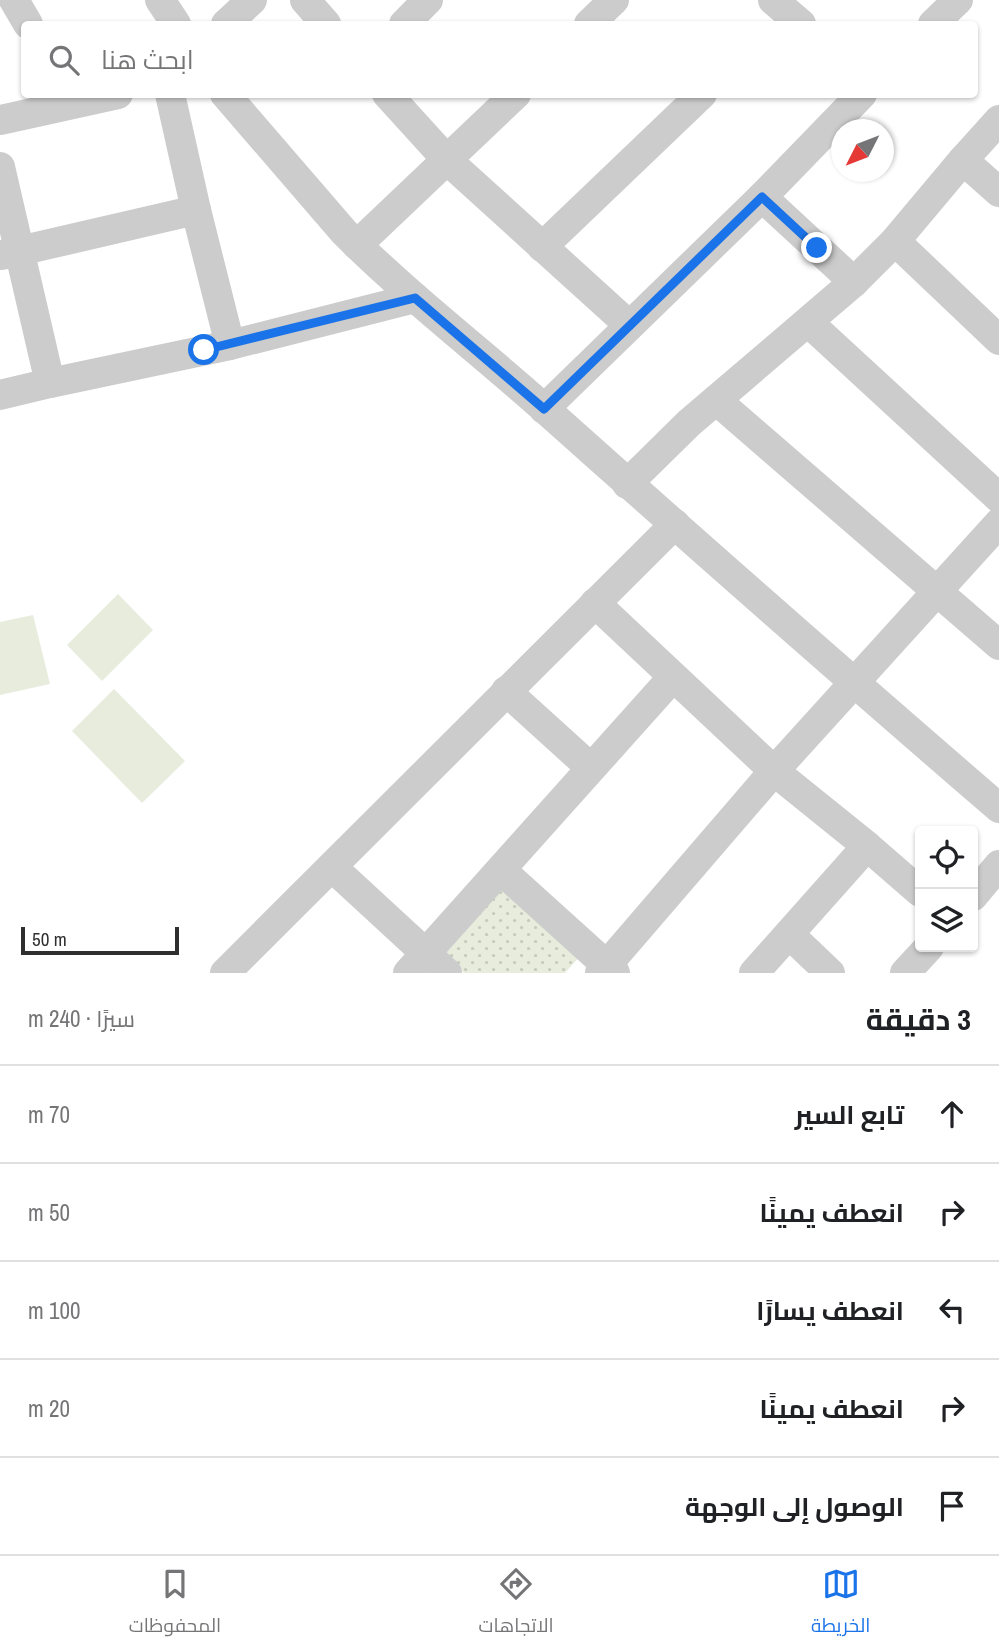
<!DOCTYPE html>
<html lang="ar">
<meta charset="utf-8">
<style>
:root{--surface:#fff;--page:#f6f6f6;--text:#202124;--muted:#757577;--line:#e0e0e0;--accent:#1a73e8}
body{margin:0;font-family:"Archivo Narrow",Cairo,sans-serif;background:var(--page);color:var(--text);direction:rtl}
.controls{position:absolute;right:21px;bottom:21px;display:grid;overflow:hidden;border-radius:7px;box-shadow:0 2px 5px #0004}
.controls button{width:63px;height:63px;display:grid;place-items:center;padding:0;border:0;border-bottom:2px solid var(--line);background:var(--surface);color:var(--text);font:35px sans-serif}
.compass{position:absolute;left:831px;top:119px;width:63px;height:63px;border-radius:50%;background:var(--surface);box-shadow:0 2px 5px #0004;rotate:228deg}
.scale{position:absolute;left:21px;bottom:18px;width:158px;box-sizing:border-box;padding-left:7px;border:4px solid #2f2f2f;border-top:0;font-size:19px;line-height:24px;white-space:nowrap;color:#2f2f2f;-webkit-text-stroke:5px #fff;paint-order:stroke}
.stop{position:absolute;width:21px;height:21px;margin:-16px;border:5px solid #1a73e8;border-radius:50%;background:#fff}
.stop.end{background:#1a73e8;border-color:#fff;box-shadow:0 2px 7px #0008}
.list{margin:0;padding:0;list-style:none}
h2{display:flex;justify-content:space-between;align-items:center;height:91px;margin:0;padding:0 28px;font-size:30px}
h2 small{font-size:23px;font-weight:400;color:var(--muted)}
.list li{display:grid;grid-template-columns:46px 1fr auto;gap:21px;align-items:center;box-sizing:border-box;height:98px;padding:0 28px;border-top:2px solid var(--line)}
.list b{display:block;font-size:26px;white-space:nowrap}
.list em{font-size:23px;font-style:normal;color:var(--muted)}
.icon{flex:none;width:38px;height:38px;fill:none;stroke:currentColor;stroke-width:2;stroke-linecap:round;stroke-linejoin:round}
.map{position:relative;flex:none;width:999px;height:973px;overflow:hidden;direction:ltr}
.search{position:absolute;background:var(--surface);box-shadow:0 2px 5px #0004;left:21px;right:21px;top:21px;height:77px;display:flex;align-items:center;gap:18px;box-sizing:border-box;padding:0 24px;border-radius:7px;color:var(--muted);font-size:26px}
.sheet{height:581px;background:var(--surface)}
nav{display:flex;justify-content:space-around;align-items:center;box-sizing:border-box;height:98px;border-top:2px solid var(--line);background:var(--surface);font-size:19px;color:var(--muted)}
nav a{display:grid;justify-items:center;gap:4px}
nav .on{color:var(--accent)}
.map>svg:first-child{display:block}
</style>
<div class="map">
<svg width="999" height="973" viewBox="0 0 999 973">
<defs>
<pattern id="grass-dots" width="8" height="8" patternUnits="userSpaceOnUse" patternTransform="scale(1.75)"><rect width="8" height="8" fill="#e7ecdd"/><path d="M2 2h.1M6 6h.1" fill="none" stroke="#c6cbbe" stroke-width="1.8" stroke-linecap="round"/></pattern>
</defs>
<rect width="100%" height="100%" fill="#fff"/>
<polygon fill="url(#grass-dots)" points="503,885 581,955 565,973 464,973 442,953"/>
<g fill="#e7ecdd">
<polygon points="118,594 153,630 102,681 67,645"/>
<polygon points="33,615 50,684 0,695 0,622"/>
<polygon points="114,689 185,761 142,803 72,731"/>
</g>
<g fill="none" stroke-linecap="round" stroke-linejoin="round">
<g stroke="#ccc" stroke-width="30">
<polyline points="14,0 28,24"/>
<polyline points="160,0 176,24"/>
<polyline points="305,0 326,24"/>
<polyline points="773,0 801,24"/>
<polyline points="226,24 252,0"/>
<polyline points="404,24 428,0"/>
<polyline points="589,24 614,0"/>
<polyline points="933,24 958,0"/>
<polyline points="170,94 196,210 230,345"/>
<path d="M225,94L344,232C408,296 479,350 546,410C696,544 847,677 999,808"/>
<polyline points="387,94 447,160 629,325"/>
<polyline points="0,120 118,94"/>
<polyline points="963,160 999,192"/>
<polyline points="0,167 50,383"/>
<polyline points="762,197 854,282"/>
<polyline points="895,241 999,340"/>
<polyline points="357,245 516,94"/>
<polyline points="542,247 702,94"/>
<polyline points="2,255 196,210"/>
<polyline points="808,322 999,498"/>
<polyline points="0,395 50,383 230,345 415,298"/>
<polyline points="716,400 999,645"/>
<polyline points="544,409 762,197 862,94"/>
<polyline points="627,484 689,423 854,282 895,241 963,160 999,120"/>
<polyline points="595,603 774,771 867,846 920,892"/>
<polyline points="506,691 591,768"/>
<polyline points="332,867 447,973"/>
<polyline points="501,870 615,973"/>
<polyline points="973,896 999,865"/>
<polyline points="789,934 830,973"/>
<polyline points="225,973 675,524"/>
<polyline points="408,973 673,677"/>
<polyline points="600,973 774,771 999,523"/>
<polyline points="754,973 867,846"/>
<polyline points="905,973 929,947"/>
</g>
</g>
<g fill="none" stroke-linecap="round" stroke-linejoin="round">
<polyline stroke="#1a73e8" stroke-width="9" points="204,350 415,298 544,409 762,197 817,248"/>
</g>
</svg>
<div class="controls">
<button><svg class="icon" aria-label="locate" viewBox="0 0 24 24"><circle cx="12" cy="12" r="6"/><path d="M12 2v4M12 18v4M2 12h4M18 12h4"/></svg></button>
<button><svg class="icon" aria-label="layers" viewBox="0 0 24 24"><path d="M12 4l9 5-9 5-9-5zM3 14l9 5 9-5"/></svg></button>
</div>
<svg class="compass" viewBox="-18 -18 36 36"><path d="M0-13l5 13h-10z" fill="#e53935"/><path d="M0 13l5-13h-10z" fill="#757577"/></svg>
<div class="scale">50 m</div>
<div class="stop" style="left:204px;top:350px"></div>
<div class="stop end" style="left:817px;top:248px"></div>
<div class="search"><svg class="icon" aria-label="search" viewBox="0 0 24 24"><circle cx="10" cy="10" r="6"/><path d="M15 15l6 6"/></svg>ابحث هنا</div>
</div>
<section class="sheet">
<h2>3 دقيقة<small>سيرًا · 240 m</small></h2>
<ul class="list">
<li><svg class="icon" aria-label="ahead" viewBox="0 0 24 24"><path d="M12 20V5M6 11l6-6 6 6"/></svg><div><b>تابع السير</b></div><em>70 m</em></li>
<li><svg class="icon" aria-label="right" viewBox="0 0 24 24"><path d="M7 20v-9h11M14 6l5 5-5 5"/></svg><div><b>انعطف يمينًا</b></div><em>50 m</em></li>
<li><svg class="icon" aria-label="left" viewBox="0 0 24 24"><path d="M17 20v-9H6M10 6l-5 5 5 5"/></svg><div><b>انعطف يسارًا</b></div><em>100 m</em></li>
<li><svg class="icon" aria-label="right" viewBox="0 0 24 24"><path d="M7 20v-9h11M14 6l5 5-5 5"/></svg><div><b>انعطف يمينًا</b></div><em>20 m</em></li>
<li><svg class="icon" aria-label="arrive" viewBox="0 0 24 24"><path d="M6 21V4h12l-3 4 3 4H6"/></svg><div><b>الوصول إلى الوجهة</b></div></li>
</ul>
</section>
<nav>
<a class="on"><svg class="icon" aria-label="map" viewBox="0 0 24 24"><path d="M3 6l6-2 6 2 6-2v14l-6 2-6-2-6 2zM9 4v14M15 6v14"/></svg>الخريطة</a>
<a><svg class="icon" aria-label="directions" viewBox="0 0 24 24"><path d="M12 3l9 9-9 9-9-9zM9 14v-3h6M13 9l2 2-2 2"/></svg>الاتجاهات</a>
<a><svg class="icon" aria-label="saved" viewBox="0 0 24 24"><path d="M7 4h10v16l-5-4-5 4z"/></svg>المحفوظات</a>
</nav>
